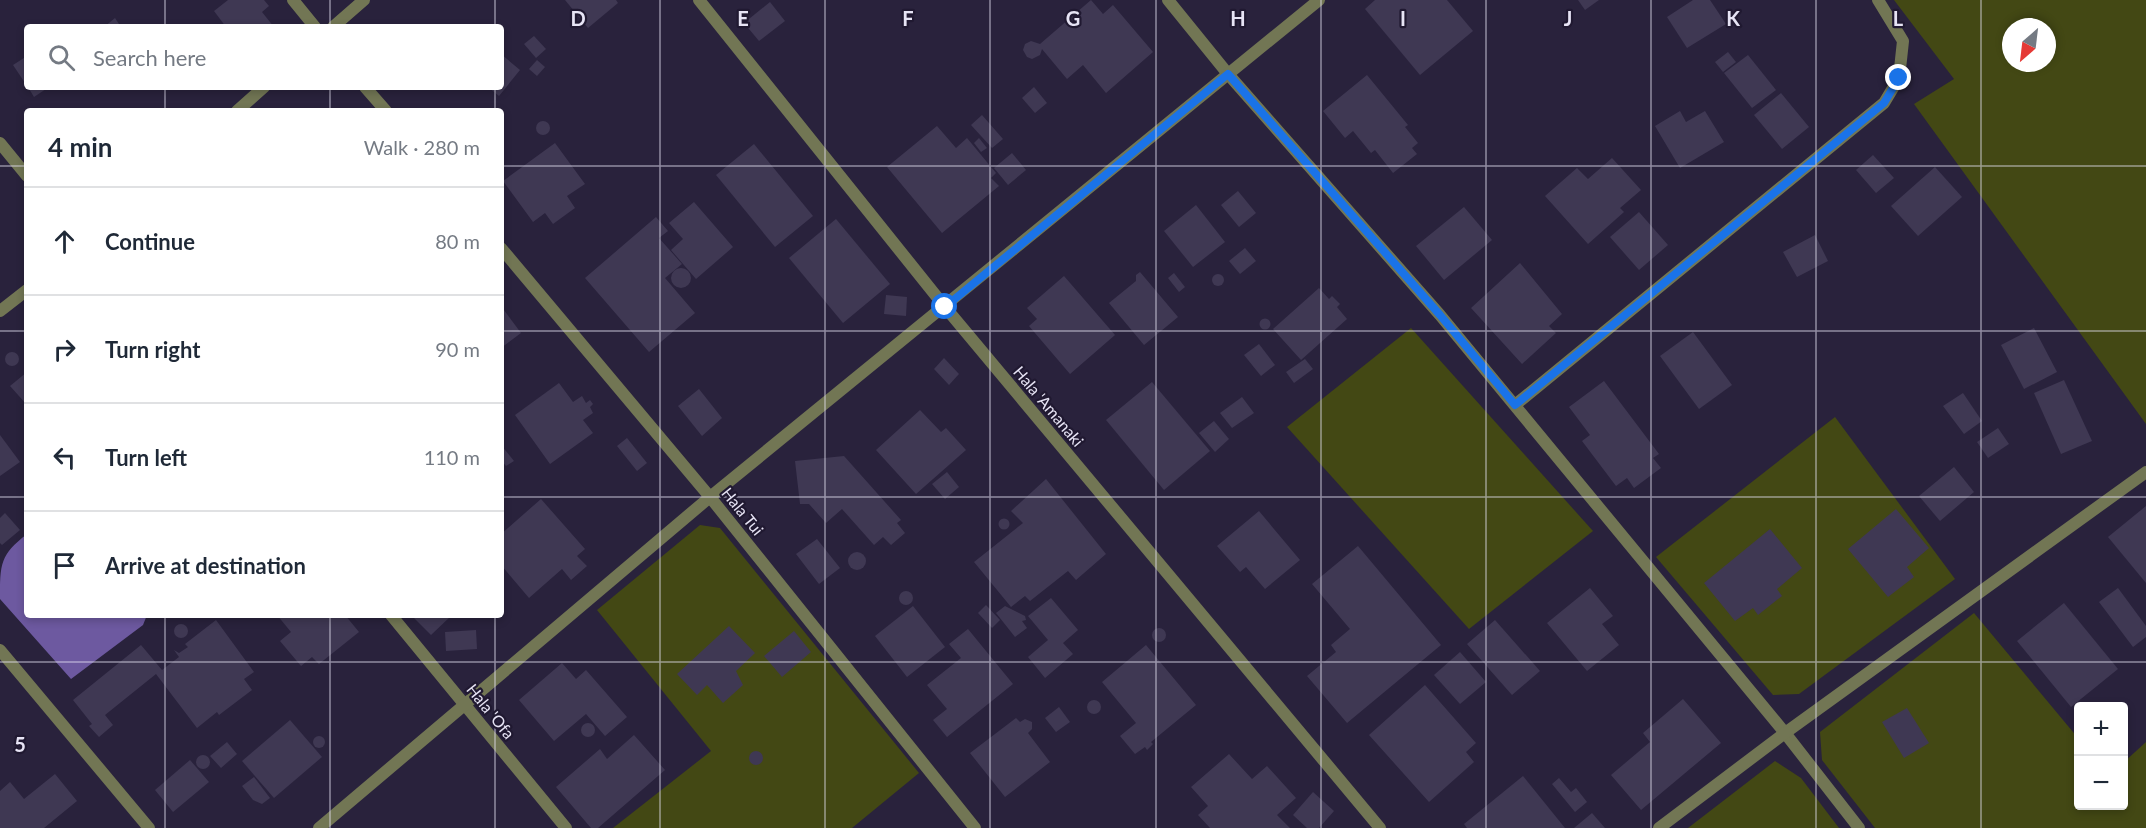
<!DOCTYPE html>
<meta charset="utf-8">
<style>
:root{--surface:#fff;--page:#f6f6f7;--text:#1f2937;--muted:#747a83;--line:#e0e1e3}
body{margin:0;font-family:Lato,sans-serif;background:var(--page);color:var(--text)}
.controls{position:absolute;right:18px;bottom:18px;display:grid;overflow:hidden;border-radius:6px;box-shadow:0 3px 9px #0003}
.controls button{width:54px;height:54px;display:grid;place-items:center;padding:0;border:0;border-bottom:2px solid var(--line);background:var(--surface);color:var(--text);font:30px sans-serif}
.compass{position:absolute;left:2002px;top:18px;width:54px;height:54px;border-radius:50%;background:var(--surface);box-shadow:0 3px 9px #0003;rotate:208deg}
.stop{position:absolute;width:18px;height:18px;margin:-14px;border:4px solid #1a73e8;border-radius:50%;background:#fff}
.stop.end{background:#1a73e8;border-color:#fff;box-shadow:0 2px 6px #0008}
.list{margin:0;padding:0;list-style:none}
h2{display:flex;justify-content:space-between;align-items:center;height:78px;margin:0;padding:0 24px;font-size:26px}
h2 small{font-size:20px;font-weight:400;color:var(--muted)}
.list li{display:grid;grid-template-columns:39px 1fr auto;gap:18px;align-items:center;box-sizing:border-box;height:108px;padding:0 24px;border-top:2px solid var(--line)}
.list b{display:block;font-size:22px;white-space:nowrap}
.list em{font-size:20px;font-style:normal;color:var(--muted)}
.icon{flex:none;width:33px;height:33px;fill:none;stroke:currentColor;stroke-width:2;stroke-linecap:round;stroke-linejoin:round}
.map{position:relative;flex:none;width:2146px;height:828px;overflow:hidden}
.search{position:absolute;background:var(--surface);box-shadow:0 3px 9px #0003;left:24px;top:24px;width:480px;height:66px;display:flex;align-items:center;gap:15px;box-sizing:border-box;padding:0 21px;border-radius:6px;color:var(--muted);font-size:22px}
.panel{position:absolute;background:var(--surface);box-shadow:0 3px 9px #0003;left:24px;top:108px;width:480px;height:510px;border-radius:6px}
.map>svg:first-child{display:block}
</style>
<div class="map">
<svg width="2146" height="828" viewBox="0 0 2146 828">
<rect width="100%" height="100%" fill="#29223c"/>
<g fill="#434814" fill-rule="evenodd">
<path d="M1894,0H2146V424L1914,104L1954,79ZM2011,27H2047V63H2011Z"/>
<polygon points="1411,328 1593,531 1469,629 1287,427"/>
<polygon points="1835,417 1955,579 1799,694 1773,695 1656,557"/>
<polygon points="700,525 720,528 919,773 852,828 613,828 711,751 597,610"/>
<polygon points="1974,613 2078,738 2078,806 2124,806 2124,762 2146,742 2146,828 1875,828 1822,760 1820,732"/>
<polygon points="1775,761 1801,778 1839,828 1688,828"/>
</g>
<path fill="#6d59a0" d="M27,534V615H147L143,625L71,679L0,599C0,564 0,555 27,534Z"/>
<g fill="#3f3853">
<polygon points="228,0 264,0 269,6 262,12 274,27 226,27 214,11"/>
<polygon points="565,0 616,0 618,3 588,28"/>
<polygon points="1091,0 1103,14 1113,5 1153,52 1106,93 1083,65 1067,79 1042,49 1040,55 1032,59 1027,57 1023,50 1025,44 1031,41 1040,44"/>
<polygon points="1375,0 1447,0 1473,31 1420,75 1365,9"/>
<polygon points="1578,0 1599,0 1585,10"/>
<polygon points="1693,0 1710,0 1726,24 1687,48 1667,17"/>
<polygon points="770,2 785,21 759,41 744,23"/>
<polygon points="115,18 121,27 104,27"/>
<polygon points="534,36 546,49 536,58 524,44"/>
<polygon points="1728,52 1736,62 1723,72 1715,62"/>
<polygon points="501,54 520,70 499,96 488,87 501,87"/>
<polygon points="1748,55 1776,90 1752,108 1724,73"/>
<polygon points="27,56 27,86 13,65"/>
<polygon points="537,60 545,67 537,76 529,69"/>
<polygon points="1367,75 1408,125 1405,127 1418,143 1412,148 1417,154 1393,173 1375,150 1371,153 1353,131 1345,138 1323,111"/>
<polygon points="28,87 49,87 34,97"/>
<polygon points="1034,87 1047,103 1035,113 1022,98"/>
<polygon points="1781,93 1809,127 1782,149 1754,115"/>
<polygon points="1680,111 1686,122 1705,111 1724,142 1680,168 1655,126"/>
<polygon points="982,115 1003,139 992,148 971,125"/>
<circle cx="543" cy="128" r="7"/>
<polygon points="937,126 956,148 967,138 996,173 991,178 999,186 942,233 887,167"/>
<polygon points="979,138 987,148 981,152 974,143"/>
<polygon points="555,143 585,184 567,196 575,208 553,224 545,213 533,222 503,181"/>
<polygon points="754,144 813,216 775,247 716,175"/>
<polygon points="1012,153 1026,170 1008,185 994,168"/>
<polygon points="1873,155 1894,178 1876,193 1856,170"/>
<polygon points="1612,158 1641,190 1620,208 1624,212 1588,244 1545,196 1577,168 1588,179"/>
<polygon points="1935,167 1962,197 1918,236 1891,206"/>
<polygon points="1238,191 1256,213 1239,227 1221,205"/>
<polygon points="694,202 733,247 696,279 671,250 683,239 669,223"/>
<polygon points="1196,205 1225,242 1193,267 1164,231"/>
<polygon points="1464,207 1492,240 1444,280 1416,246"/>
<polygon points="1639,212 1668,245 1639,270 1610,237"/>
<polygon points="656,217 668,231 659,238 682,264 665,278 695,313 649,352 585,278"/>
<polygon points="836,219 890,284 843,323 789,258"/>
<polygon points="1815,235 1828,261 1797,277 1783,252"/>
<polygon points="1245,248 1256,261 1240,274 1229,261"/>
<polygon points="1520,263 1562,314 1549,326 1556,333 1522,364 1471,308"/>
<circle cx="681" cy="278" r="10"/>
<polygon points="1140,272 1178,317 1144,345 1109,303 1136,281 1136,275"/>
<polygon points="1174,273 1185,287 1179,292 1168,278"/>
<circle cx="1218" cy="280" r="6"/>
<polygon points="1064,276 1115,335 1070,374 1029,326 1037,319 1027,308"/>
<polygon points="1319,288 1329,299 1332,296 1340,304 1337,307 1347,319 1301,360 1273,329"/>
<polygon points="886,295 907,297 906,316 884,314"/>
<polygon points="501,306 521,333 501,348"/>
<circle cx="1265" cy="324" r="5.5"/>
<polygon points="2034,328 2057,372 2024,389 2001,345"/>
<polygon points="1693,332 1732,385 1699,409 1660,356"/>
<polygon points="1259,344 1275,365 1261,376 1244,355"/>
<circle cx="12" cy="359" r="7"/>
<polygon points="944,358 959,374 949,385 934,369"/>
<polygon points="1305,359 1313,369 1294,383 1286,372"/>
<polygon points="27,372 27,405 10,386"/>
<polygon points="2064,380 2092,441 2061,454 2034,393"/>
<polygon points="1604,381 1659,454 1653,458 1661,468 1634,488 1627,478 1616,486 1582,441 1590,435 1569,407"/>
<polygon points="1152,382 1210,451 1164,490 1106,420"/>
<polygon points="559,383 573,402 582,396 586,403 590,400 593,404 590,407 593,413 583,420 593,433 550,464 515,415"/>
<polygon points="699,389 722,418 702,436 678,406"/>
<polygon points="1963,393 1982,421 1964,434 1943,406"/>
<polygon points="1242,397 1254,413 1232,428 1220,413"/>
<polygon points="920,410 941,432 946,428 966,450 916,494 876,450"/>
<polygon points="1214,421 1229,439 1215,452 1199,433"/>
<polygon points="1998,428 2009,444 1988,458 1977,442"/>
<polygon points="0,435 20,462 0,476"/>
<polygon points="627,438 647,463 637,471 617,446"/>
<polygon points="501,445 514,461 506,466 501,460"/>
<polygon points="844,456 901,520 897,523 905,533 891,545 883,537 874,545 842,509 826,523 809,504 800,504 795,461"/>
<polygon points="1954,467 1974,492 1940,521 1919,496"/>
<polygon points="947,472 959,487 945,499 932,484"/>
<polygon points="1046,479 1106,554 1076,580 1068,571 1030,601 1025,596 1011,607 974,562 1023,523 1011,511"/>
<polygon points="541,499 585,549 577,556 587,566 571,580 562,569 529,598 501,565 501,534"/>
<polygon points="2146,506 2146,583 2108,537"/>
<polygon points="1896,509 1929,548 1907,567 1914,577 1888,597 1848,549"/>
<polygon points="1259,511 1300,560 1265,589 1246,567 1240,572 1217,546"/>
<polygon points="5,513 20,530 2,545 0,543 0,518"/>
<circle cx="1004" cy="524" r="5.5"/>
<polygon points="1770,529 1802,568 1777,589 1782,596 1758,615 1753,608 1735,621 1704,583"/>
<polygon points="817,539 840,568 819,584 796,554"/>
<polygon points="1358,546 1441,645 1347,723 1307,676 1336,652 1331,645 1350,629 1312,584"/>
<circle cx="857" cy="561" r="9"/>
<polygon points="1590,588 1613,616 1602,624 1619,645 1587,671 1547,623"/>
<polygon points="2118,588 2146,626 2146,637 2133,647 2099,602"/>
<circle cx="906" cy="598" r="7"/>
<polygon points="1051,598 1078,630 1063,643 1073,654 1045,678 1028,657 1048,640 1028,616"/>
<polygon points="2064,603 2118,669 2071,707 2017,641"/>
<polygon points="986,605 1000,620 992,628 978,613"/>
<polygon points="913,606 945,647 907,677 875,636"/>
<polygon points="1005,606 1025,616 1026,620 1022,621 1027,628 1015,637 996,613"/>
<polygon points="277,615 345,615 359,632 319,664 312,657 301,666 280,641 291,632"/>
<polygon points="411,615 452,615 431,635"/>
<polygon points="216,620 254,672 244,679 252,690 219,715 217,712 197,728 156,674 105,715 113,725 99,737 89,726 92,724 73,700 141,645 162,670 179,657 174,650 179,653 188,647 185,644"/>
<polygon points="1495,620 1540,671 1512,695 1467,644"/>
<circle cx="181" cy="631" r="7"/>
<polygon points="729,626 755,653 736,671 743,685 723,703 707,685 697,695 677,674"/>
<circle cx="1159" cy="635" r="7"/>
<polygon points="968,629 1013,684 947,737 933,720 947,709 927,685 961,658 949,644"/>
<polygon points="476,630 477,649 446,651 445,632"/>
<polygon points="794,631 811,652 782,677 764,656"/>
<polygon points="1146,645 1196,705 1151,742 1153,744 1147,750 1145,747 1135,754 1120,736 1136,723 1102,682"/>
<polygon points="1460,652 1486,682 1460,704 1434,675"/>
<polygon points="562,663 576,679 586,670 627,717 605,736 586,714 554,741 519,700"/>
<polygon points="1425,685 1476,743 1466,752 1474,762 1429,802 1369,735"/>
<polygon points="1683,699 1721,743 1641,810 1611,775 1650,742 1643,733"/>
<circle cx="1094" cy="707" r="7"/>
<polygon points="1059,707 1070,722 1056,732 1045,718"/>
<polygon points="1907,708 1929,743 1904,758 1882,722"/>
<polygon points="1016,718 1020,722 1025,719 1032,722 1032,729 1028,733 1050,762 1005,797 970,753"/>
<polygon points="290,720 322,757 274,798 242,761"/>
<circle cx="588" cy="730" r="7"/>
<polygon points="634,735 665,770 598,828 591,828 556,787 600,749 607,759"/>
<circle cx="319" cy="742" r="6"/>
<polygon points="227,742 237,754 221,768 210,756"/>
<circle cx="756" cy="758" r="7"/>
<polygon points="1229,754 1252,779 1267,766 1296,798 1277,815 1290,828 1210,828 1198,815 1208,806 1191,787"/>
<circle cx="203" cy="762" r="7"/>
<polygon points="190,760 209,782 173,812 155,790"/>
<polygon points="55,774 77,801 44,828 0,828 0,791 10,782 24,799"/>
<polygon points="1523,776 1565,828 1467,828 1464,824"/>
<polygon points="254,777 270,798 262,804 253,800 242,786"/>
<polygon points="1559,778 1571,792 1576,788 1587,802 1575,812 1552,784"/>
<polygon points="1313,792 1334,811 1319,828 1307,828 1293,815"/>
<polygon points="1592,813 1605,828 1574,828"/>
</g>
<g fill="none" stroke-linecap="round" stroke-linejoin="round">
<g stroke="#727654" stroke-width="12">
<polyline points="293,0 315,27"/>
<polyline points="699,0 945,307 1380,828"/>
<polyline points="1168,0 1228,74 1440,315 1785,733 1859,828"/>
<polyline points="333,27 364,0"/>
<polyline points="365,87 386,111"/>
<polyline points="237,111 264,87"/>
<polyline points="0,143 27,176"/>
<polyline points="501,248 710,497 975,828"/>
<polyline points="0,311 27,290"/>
<polyline points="1515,405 1884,103 1899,78 1903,41 1878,0"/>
<polyline points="391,615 566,828"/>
<polyline points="0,650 149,828"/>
<polyline points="319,828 710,497 1319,0"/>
<polyline points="1659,828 1785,733 2146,472"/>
</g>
</g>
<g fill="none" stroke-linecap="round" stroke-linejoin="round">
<polyline stroke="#1a73e8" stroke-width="8" points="945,307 1228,74 1440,315 1515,405 1884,103 1899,78"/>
</g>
<path fill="none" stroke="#e7e4f5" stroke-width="1.5" stroke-opacity="0.55" d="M165,0V27M330,0V27M495,0V27M660,0V828M825,0V828M990,0V828M1156,0V828M1321,0V828M1486,0V828M1651,0V828M1816,0V828M1981,0V828M165,87V111M330,87V111M495,87V111M0,166H27M501,166H2146M0,331H27M501,331H2146M0,497H27M501,497H2146M165,615V828M330,615V828M495,615V828M0,662H2146"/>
<g text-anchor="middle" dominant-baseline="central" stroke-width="4.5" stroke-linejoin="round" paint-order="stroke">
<g font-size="16" fill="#e7e4f5" stroke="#201931">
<text transform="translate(1049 406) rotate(50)">Hala 'Amanaki</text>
<text transform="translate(743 511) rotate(51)">Hala Tui</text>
<text transform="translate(491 711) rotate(51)">Hala 'Ofa</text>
</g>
</g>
<g font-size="20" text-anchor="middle" font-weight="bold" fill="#e7e4f5" stroke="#201931" stroke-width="4.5" stroke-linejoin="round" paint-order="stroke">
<text x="578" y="26">D</text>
<text x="743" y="26">E</text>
<text x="908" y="26">F</text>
<text x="1073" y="26">G</text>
<text x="1238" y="26">H</text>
<text x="1403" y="26">I</text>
<text x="1568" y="26">J</text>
<text x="1733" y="26">K</text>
<text x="1898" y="26">L</text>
<text x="20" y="752">5</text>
</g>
</svg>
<div class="controls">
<button>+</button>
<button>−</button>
</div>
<svg class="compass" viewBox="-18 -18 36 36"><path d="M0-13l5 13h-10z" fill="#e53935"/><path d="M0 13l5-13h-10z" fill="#747a83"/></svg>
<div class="stop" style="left:945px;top:307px"></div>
<div class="stop end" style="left:1899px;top:78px"></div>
<div class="search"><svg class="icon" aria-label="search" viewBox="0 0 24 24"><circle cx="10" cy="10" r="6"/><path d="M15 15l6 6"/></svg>Search here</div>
<section class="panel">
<h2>4 min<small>Walk · 280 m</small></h2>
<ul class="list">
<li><svg class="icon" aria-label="ahead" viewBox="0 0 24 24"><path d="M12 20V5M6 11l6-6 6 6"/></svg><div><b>Continue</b></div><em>80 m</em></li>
<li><svg class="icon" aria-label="right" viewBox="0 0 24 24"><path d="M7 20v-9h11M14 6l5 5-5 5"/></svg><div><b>Turn right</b></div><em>90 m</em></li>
<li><svg class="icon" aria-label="left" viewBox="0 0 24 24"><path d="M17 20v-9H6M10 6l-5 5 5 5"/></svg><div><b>Turn left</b></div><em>110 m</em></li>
<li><svg class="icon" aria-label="arrive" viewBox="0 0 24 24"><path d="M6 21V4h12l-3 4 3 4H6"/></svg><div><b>Arrive at destination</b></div></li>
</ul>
</section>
</div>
